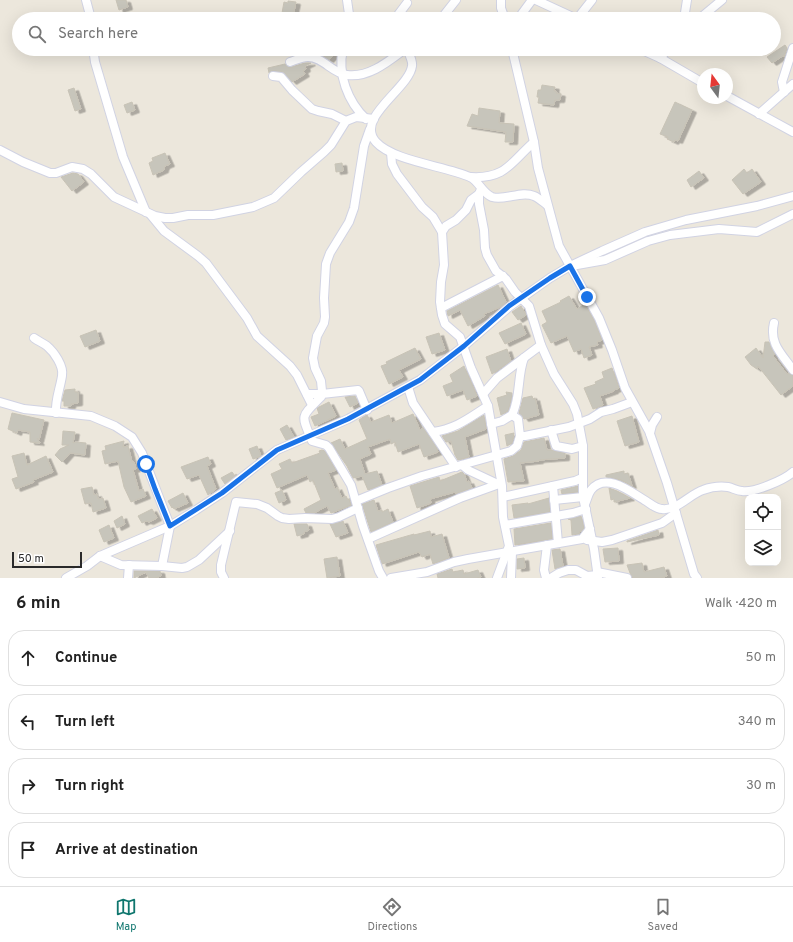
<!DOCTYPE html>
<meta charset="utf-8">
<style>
:root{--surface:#fff;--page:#f2f2f2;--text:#222;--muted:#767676;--line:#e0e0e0;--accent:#0f766e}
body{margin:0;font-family:Overpass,sans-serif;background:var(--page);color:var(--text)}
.controls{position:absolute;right:12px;bottom:12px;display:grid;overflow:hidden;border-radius:8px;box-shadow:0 4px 16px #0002}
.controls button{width:36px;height:36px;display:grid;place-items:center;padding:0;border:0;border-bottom:1px solid var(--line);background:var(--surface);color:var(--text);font:20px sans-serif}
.compass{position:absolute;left:697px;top:68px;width:36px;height:36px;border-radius:50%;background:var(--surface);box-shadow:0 4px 16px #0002;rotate:345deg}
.scale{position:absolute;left:12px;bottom:10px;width:70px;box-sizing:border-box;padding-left:4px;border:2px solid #2a2a2a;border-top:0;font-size:11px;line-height:14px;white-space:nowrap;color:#2a2a2a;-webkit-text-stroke:3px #fff;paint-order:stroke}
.stop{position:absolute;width:12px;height:12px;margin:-9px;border:3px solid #1a73e8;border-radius:50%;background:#fff}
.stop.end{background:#1a73e8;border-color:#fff;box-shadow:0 1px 4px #0008}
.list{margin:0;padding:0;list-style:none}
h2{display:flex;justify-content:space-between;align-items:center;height:52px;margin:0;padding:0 16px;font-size:17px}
h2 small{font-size:13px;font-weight:400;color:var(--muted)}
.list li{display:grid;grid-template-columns:26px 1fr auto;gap:12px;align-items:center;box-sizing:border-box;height:56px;margin:0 8px 8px;padding:0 8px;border:1px solid var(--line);border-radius:16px}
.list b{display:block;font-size:15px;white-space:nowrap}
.list em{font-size:13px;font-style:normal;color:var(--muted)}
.icon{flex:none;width:22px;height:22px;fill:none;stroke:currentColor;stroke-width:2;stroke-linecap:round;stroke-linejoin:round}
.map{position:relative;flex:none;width:793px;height:578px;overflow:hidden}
.search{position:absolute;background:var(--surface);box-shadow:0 4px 16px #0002;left:12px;right:12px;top:12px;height:44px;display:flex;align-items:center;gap:10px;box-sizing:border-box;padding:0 14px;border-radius:22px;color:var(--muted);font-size:15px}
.sheet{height:308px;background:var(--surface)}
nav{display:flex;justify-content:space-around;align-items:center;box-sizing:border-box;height:56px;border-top:1px solid var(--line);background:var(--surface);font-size:11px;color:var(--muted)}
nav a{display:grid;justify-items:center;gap:2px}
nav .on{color:var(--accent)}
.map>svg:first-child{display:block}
</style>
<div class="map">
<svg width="793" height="578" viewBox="0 0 793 578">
<defs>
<filter id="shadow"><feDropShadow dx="4.5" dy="2.5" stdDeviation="0" flood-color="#0004"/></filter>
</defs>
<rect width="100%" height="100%" fill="#ece7dc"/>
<g fill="#c7c5bb" stroke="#c8c3b6" filter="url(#shadow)">
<polygon points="116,0 126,0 128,7 119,10"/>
<polygon points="288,1 296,2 293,16 285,15 282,13 284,2 288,3"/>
<polygon points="785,45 787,48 784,57 784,55 772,63 767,57"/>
<polygon points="315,49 337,49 337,52 329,60 319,54"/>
<polygon points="305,63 311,63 305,66 306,69 303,71 305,74 292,82 282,72 273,71 269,73 268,68 285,64 289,67 291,67"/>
<polygon points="542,85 555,87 554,91 556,91 556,93 561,94 560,100 555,100 554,105 538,103 539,97 537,97 538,90 541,90"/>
<polygon points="74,88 81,109 75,111 68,90"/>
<polygon points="132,102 135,110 127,113 124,105"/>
<polygon points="675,102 692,110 678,141 675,140 674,142 667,139 668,137 660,134"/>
<polygon points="479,108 500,111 499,123 514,124 513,142 505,142 506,132 467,126 472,114 478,116"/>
<polygon points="165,153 170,164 165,166 165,167 164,168 164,170 153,175 149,163 153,161 152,158"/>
<polygon points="342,163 343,171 336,172 335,164"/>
<polygon points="744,169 747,173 752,169 761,182 743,194 732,180"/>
<polygon points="699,171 704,178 691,187 687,180"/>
<polygon points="73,173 78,174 84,182 72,191 61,177"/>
<polygon points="498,285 506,302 500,307 484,314 485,316 468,326 460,310 448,316 447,311"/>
<polygon points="569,296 577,309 585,304 594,320 602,340 597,342 598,345 589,347 592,355 584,358 581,349 574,352 567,336 551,343 542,325 547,322 542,311 561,302 560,301"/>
<polygon points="521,306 526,315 518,320 512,312"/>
<polygon points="521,323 526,334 505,344 499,333"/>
<polygon points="96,330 100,341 85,347 80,336"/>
<polygon points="439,333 445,350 432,354 426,337"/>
<polygon points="765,342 769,342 775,354 773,356 787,374 789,373 793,375 793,386 781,395 758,366 757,369 751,365 745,357 756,348 763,358"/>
<polygon points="415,348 421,359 399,370 403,377 389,384 381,366 387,364 386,362"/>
<polygon points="507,349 511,361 492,374 486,357"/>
<polygon points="464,366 477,396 467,400 463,390 447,396 443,386 453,382 450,375"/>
<polygon points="612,368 619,388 614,390 614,391 600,396 603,405 593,409 584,388 596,384 595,382 604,378 602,372"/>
<polygon points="75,389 75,392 78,392 78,403 71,404 71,406 64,406 64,401 62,401 65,390"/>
<polygon points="506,392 512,393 511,400 508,411 501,415 497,398 507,395"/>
<polygon points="355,396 358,403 350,407 345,397"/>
<polygon points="532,396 533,399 535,398 539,415 524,419 522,416 519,413 523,398"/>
<polygon points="329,402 336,416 315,426 311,417 319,414 317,408"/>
<polygon points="12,413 44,420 39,440 37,438 40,443 30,442 30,432 18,430 17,433 8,429"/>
<polygon points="413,414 420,430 423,427 436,446 438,452 424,457 419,444 398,452 395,442 391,444 390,439 368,447 371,454 360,459 365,474 377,471 382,485 368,490 362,476 353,478 347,466 331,443 340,439 345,449 367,439 359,420 366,415 367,415 371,422 389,415 392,423"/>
<polygon points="484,415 486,429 465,437 469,457 458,460 455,455 451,441 446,442 442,436 458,431"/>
<polygon points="632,416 639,442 625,446 617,421"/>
<polygon points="287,425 294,437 286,440 280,429"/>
<polygon points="63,431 75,432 73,443 76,442 86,443 85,455 70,453 62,462 55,455 60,449 69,445 62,445"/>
<polygon points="514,433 512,443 507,446 505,435"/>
<polygon points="544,438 547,450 552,450 565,453 565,458 539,460 539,461 520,463 524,481 508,482 504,459 513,456 521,450 524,442"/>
<polygon points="124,441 123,447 128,446 132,462 134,462 136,469 133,470 139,491 143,489 146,496 131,502 124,487 118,461 105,464 102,451 106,450 105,446"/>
<polygon points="257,446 261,456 253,459 249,449"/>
<polygon points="322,450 325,451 336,470 328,473 335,489 337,487 342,498 346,496 348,500 349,499 351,505 331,513 327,506 314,513 306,513 304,509 321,500 313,480 310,482 307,475 277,488 271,474 282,469 279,464 290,459 292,463 320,453 319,451"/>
<polygon points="24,453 27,465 46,456 53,472 33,480 34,482 16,489 12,479 18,477 12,456"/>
<polygon points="208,457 211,464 207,466 216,489 208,495 199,475 187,479 181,467"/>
<polygon points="624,471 624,474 628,473 632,486 621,480 606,477 606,475"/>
<polygon points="232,472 235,476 225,484 221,478"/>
<polygon points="462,472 464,474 467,482 469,481 472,488 456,494 455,492 430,499 431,503 417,508 410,486 439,477 440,481"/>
<polygon points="578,486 578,492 562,494 561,490"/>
<polygon points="92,487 94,495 97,494 98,499 103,498 106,508 93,512 91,503 85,504 81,489"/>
<polygon points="609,488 617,491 630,498 614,502 614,499 611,500"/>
<polygon points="282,490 286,500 279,503 275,493"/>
<polygon points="183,493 188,503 174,509 173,507 172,508 168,501"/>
<polygon points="549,498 550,512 514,518 512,505 528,503 528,504"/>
<polygon points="374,500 378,511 382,510 382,512 388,509 393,522 371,532 362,504"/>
<polygon points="152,509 157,518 149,522 146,521 142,523 138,516"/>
<polygon points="122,516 125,524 117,528 114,521"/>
<polygon points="581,516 584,528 582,531 580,531 579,534 572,535 571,520 568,519"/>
<polygon points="343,521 348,533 336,537 330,524"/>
<polygon points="551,523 552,539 515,545 514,529"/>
<polygon points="294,524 307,524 309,530 304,532 304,534 297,536"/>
<polygon points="109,525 114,538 104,542 99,530"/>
<polygon points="658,530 659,535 627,542 627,541"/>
<polygon points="430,531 431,537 442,534 449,558 433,564 430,554 422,557 419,552 382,564 376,545 414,534 414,535"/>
<polygon points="618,548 619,561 605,562 603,549"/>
<polygon points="560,549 563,566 555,569 552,550"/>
<polygon points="337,557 340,576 327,578 324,559"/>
<polygon points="524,558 525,568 517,569 517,559"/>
<polygon points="642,563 644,572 664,567 667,576 661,578 632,578 630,573 627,565"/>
<polygon points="452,569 453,572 463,570 464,574 478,570 481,577 477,578 438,578 437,574"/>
<polygon points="134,571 160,571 161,576 155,578 149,578 146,572 134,578"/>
</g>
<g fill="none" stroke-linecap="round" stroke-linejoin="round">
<g stroke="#d1d3e3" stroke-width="10">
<g id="minor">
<polyline points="86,0 91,19"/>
<polyline points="347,0 349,14 348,19"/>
<polyline points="501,0 501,8 505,19"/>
<polyline points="536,0 577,19"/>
<polyline points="395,19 407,3"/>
<polyline points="441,19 456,0"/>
<polyline points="518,19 532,0"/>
<polyline points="577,19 592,0"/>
<polyline points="684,19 687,0"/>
<polyline points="699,19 722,0"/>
<polyline points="94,49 94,55 95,62 123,157 146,212"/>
<path d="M343,49C337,74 348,102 366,119"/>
<path d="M407,49C409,54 413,61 412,66C409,89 354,118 376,142C393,161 445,166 470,177C479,181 482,193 492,197C506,201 521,190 534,196C539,198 543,202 547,205"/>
<polyline points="512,49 534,142 538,168 559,246 599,318 612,350 625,388 649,431 667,483 694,574 697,578"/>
<polyline points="640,49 660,58 703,83"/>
<polyline points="660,58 668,49"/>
<path d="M290,62C296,60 302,57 308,57C323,57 332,73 347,75C369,78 389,61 405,49"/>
<polyline points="273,76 281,77 292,90 312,109 318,111 332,114 346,121"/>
<polyline points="784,92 782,82 793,48"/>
<polyline points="727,96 793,132"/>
<polyline points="759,114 793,84"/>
<path d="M370,129L364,146L354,208L349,222L330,253L326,264L324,298L325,317L324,323L317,336L313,358L315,368L321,381L322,391L321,397C300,418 301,414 312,441L326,445L329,448L351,485L363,526L379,571L383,578"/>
<polyline points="0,150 23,162 50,173 56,173 72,167 83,169 91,174 114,197 155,216 165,218 173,218 188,215 213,215 253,207 274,198 301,172 324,152 331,145 346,121 356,117 374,119"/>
<polyline points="391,153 392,164 397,174 422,207 433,217 442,232 444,265 441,282 440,302 442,315 445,324 460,337 471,368 488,406 502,486 503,517 509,546 497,578"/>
<path d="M471,177C506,179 511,162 534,142"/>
<polyline points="479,194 479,204 484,230 485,248 487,255 496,271 506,279 515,292 529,306 541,345 554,374 573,404 577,414 583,446 583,497 594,549 598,578"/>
<polyline points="150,214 164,231 198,256 206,263 247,318 257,336 290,366 297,375 312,405"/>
<polyline points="442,232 446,226 456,220 466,210 471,200 479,194 481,189"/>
<polyline points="577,265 605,260 648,241 670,235 719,229 757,232 793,214"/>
<polyline points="441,308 503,276"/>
<path d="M774,323C769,344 782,354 793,370"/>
<path d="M34,338C38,341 43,343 47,346C54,352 64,366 62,376C60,389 55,400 56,413"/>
<polyline points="408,387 413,403 456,467"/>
<polyline points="307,394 322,394 358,390 359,391 367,410"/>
<polyline points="483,394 497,378 541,345"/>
<polyline points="0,402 24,409 91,416 115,426 132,437 142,453 170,526 162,566"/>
<polyline points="512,415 518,419 520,436 525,436 569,427 590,419 601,412 613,409 632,402"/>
<path d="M491,424L502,421L512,415C521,397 517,376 524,358"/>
<polyline points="551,430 556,446 572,449 583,446"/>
<path d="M433,432C456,429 469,418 488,406"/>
<polyline points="650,433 652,425 657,417"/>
<polyline points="462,465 468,470 500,485"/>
<polyline points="553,486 558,543"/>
<polyline points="503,497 575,481 582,478"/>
<polyline points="554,500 583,497"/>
<polyline points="356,501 388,488 422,476 511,451 517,446 520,436"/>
<path d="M585,504C587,500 588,494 591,490C606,471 632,493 646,501C651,504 656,509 662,509C677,511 690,494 703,490C711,487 720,486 728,487C733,488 737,491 742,491C754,493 784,480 793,472"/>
<polyline points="505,525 573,513 586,509"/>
<polyline points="368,539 460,498 499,484"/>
<polyline points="587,540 602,542 612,540 662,523 676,513"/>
<polyline points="100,556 121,565 162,566 182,568 187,567 199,560 230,531"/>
<polyline points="597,572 627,578"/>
<polyline points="66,578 87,566 100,556 170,526 196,510 222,493 277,450 348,419 420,380 464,346 509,307 550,278 570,266 602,251 645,232 686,220 757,206 793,196"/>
<polyline points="128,578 129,565"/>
<polyline points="224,578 221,572 221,565 236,502 257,504 267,508 278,516 282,518 289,519 305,518 332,519 339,517 358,508"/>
<polyline points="391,578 427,572 454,562 468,559 582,539 590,529"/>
<polyline points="511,578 512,552"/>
<polyline points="546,578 544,570 547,545"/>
<polyline points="551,578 559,573 568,570 576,570 587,576 598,575"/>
</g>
</g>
<use href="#minor" stroke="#fff" stroke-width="8"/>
</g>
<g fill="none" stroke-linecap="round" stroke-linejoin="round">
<polyline stroke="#1a73e8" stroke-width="5" points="146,464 155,489 170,526 222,493 277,450 348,419 420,380 464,346 509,306 550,278 570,266 587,297"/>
</g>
</svg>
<div class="controls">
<button><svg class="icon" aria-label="locate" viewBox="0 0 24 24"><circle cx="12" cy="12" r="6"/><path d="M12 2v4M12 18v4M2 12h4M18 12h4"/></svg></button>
<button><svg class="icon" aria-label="layers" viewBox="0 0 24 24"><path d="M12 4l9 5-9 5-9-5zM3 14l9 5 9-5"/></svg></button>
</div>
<svg class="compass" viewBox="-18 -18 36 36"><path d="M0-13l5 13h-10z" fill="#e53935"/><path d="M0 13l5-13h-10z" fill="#767676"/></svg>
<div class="scale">50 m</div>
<div class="stop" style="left:146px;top:464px"></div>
<div class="stop end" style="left:587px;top:297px"></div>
<div class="search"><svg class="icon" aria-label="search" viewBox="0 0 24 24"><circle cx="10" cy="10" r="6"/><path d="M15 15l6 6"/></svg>Search here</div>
</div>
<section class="sheet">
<h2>6 min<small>Walk · 420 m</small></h2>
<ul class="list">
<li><svg class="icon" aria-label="ahead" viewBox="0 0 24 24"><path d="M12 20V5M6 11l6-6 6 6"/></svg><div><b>Continue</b></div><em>50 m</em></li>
<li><svg class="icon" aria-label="left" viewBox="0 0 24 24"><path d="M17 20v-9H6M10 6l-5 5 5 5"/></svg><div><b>Turn left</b></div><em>340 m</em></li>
<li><svg class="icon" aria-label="right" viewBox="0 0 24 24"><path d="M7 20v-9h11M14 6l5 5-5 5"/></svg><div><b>Turn right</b></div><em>30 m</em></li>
<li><svg class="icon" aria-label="arrive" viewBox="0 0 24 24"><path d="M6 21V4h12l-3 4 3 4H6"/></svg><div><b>Arrive at destination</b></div></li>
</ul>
</section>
<nav>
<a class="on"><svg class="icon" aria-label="map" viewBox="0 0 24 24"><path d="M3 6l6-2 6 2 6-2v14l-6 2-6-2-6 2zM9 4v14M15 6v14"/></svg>Map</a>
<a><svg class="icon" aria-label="directions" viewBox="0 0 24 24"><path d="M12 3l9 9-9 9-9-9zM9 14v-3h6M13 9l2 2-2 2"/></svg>Directions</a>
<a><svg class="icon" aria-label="saved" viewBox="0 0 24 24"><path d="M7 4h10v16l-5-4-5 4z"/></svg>Saved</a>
</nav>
